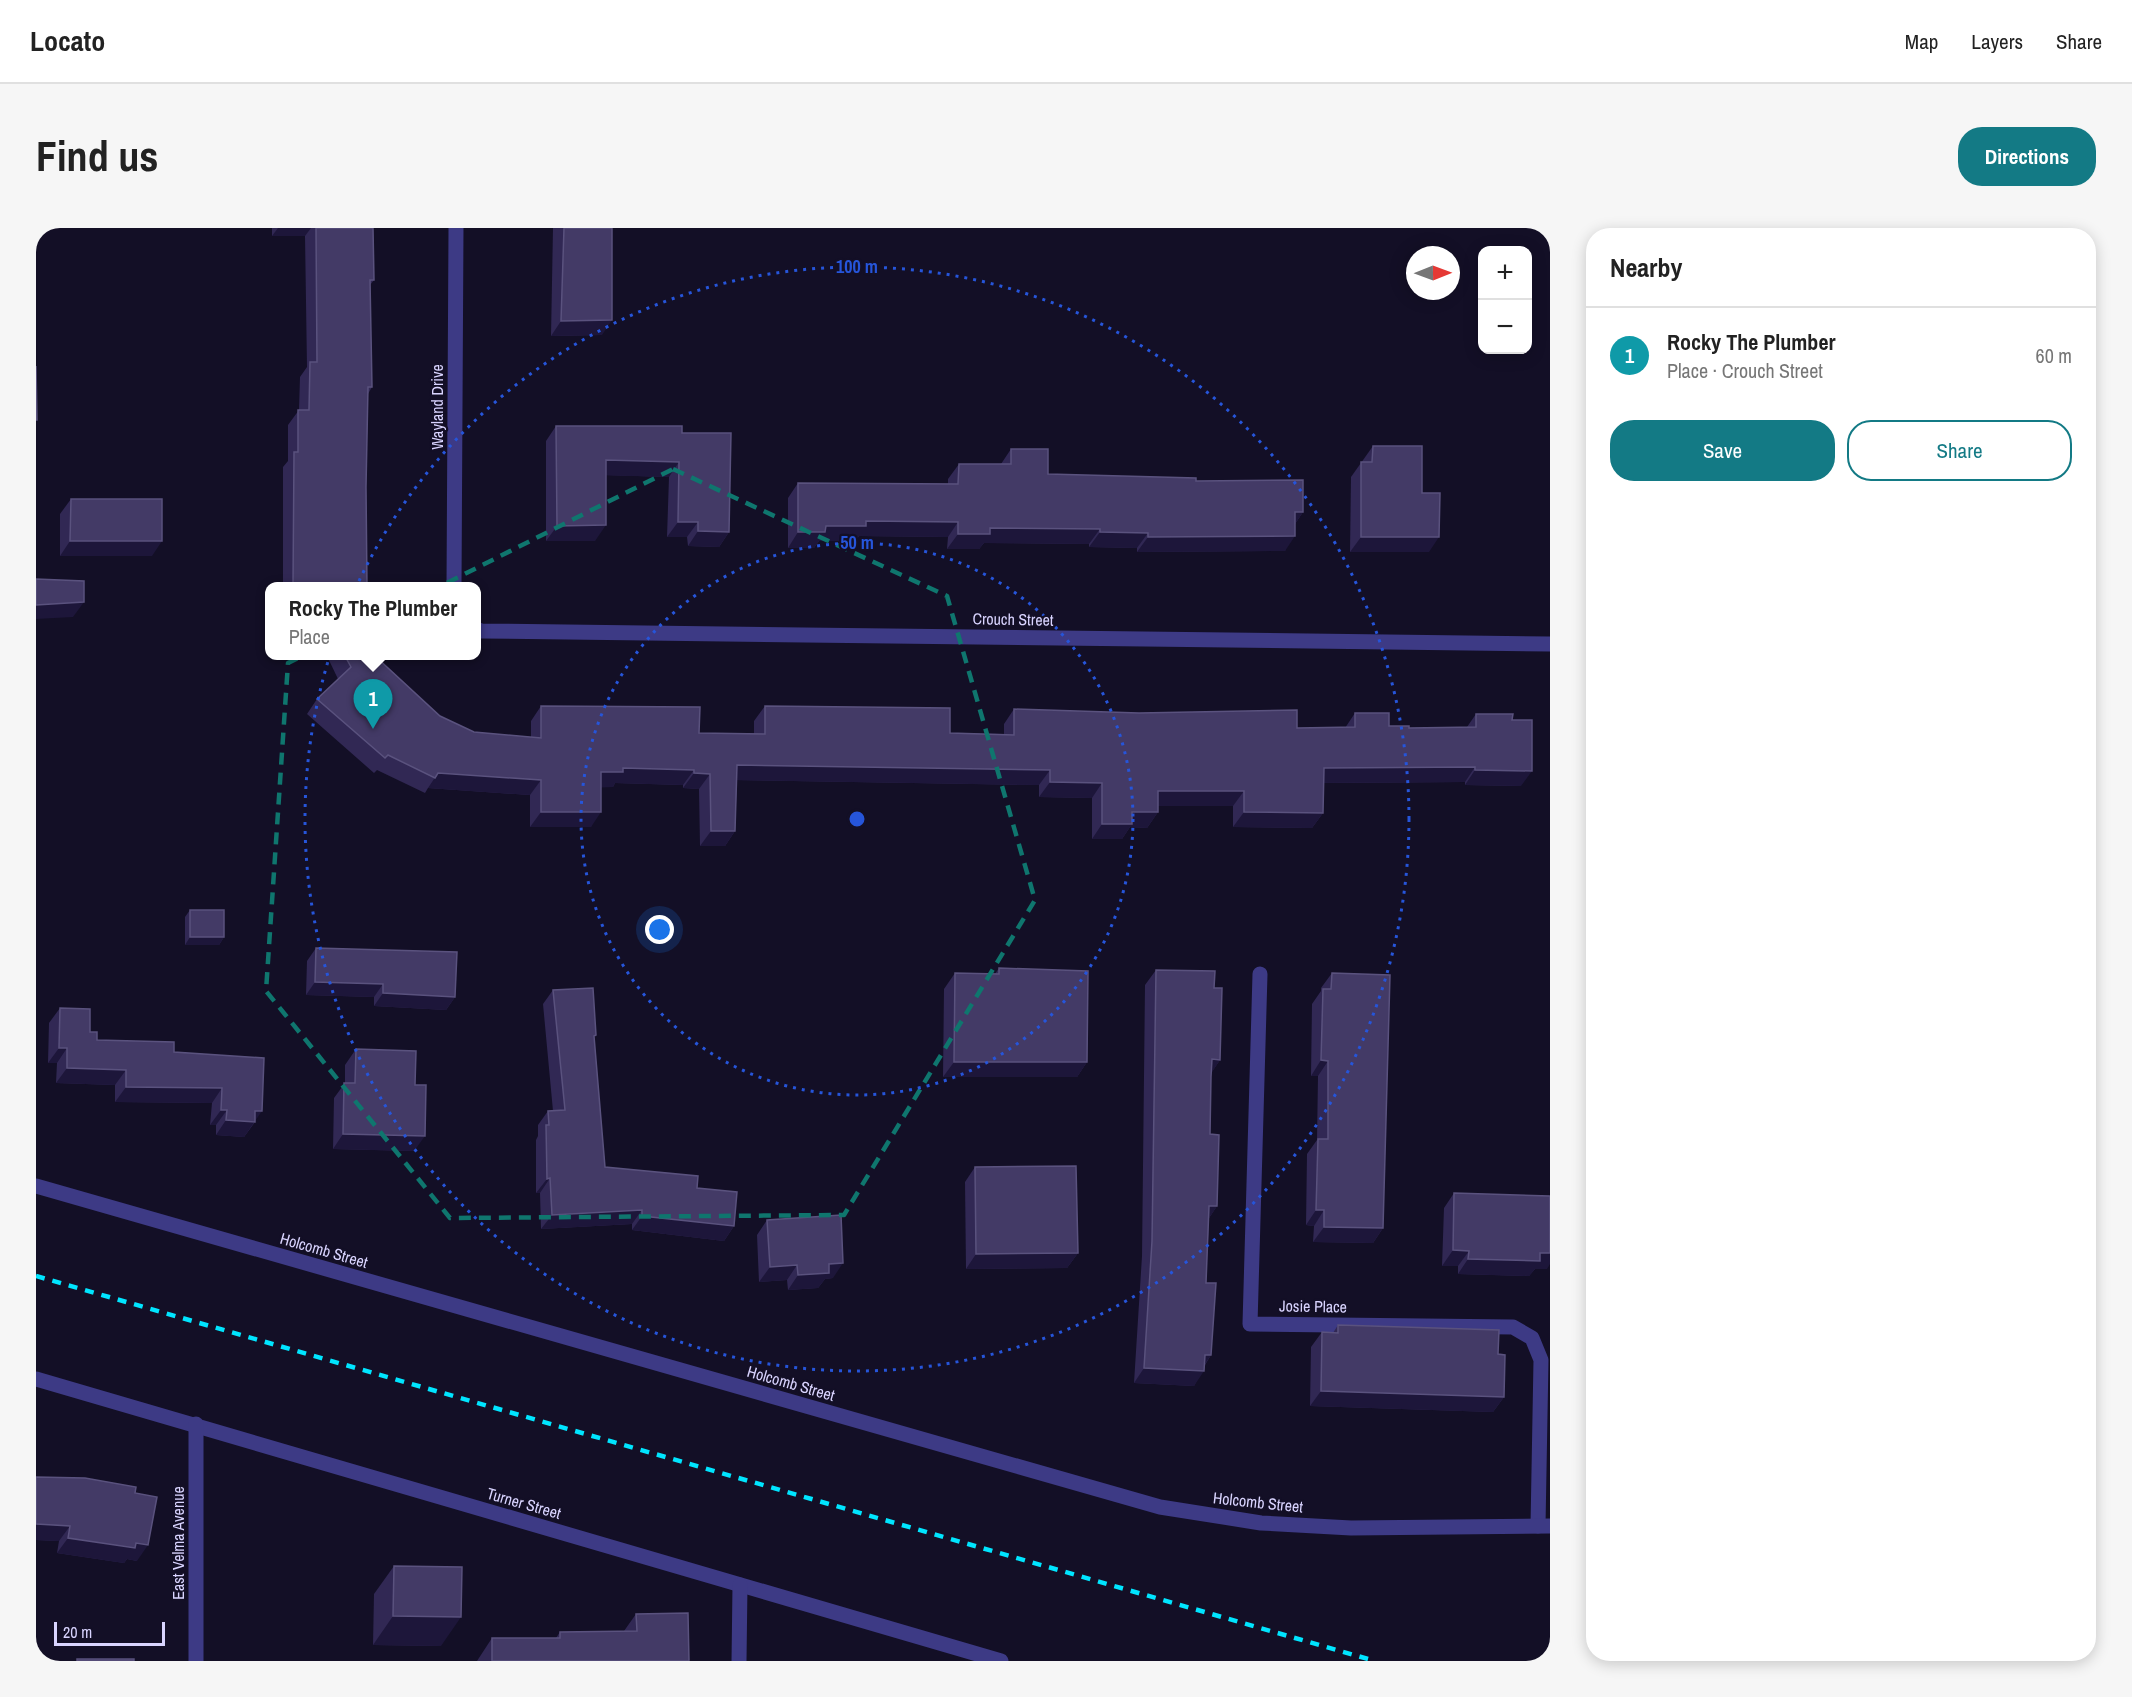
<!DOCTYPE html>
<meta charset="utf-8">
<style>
:root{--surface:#fff;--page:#f6f6f6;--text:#222;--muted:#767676;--line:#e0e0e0;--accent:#137a85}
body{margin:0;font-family:"Archivo Narrow",sans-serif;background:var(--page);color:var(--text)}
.controls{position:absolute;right:18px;top:18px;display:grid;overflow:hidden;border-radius:12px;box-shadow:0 3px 15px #0003}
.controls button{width:54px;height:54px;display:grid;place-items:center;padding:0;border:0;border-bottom:2px solid var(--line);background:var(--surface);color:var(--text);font:30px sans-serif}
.compass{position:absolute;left:1370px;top:18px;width:54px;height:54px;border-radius:50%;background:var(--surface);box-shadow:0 3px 15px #0003;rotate:89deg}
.scale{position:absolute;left:18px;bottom:15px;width:111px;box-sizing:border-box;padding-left:6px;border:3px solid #d9d4ff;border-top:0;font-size:16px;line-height:21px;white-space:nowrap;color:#d9d4ff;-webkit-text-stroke:4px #130f26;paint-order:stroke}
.you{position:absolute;left:624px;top:702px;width:21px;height:21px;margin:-15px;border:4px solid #fff;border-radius:50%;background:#1a73e8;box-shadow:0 0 0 9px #1a73e833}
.badge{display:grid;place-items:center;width:39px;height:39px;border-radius:50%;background:var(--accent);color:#fff;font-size:20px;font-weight:700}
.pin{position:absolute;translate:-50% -50px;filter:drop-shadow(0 2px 3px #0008)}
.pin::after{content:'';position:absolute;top:32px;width:21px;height:18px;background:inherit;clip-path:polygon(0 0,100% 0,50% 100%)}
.popup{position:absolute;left:229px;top:354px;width:216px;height:78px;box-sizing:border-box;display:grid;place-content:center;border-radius:12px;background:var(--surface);filter:drop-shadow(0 2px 4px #0005);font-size:20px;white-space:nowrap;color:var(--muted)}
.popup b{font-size:22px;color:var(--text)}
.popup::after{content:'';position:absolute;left:50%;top:100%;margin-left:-12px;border:12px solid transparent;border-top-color:var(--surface)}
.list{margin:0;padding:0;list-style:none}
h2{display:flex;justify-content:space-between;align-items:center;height:78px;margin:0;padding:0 24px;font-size:26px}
h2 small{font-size:20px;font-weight:400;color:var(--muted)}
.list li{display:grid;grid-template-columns:39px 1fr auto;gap:18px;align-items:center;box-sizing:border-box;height:96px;padding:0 24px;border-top:2px solid var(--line)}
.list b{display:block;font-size:22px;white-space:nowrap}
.list p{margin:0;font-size:20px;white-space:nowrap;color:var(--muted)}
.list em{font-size:20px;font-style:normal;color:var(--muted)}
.actions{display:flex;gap:12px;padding:18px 24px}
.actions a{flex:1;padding:14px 0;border:2px solid var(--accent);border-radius:24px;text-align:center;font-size:21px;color:var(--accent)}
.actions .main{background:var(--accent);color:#fff}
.map{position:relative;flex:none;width:1514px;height:1433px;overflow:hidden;border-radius:24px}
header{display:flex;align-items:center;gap:36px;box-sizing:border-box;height:84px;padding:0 30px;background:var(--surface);border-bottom:2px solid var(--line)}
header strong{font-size:28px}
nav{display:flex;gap:33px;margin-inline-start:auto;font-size:21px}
.intro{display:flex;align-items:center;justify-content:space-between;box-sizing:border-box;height:144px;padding:0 36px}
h1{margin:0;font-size:42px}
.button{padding:15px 27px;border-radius:24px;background:var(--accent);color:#fff;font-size:21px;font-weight:700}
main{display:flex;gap:36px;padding:0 36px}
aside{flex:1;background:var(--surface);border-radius:24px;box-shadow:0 3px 15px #0003}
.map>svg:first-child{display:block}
</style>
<header>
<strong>Locato</strong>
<nav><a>Map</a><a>Layers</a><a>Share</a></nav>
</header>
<div class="intro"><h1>Find us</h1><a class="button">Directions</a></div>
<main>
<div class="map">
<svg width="1514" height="1433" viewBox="0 0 1514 1433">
<rect width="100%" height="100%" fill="#130f26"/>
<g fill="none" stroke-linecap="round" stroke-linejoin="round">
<g stroke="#3d3a85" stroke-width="15">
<polyline points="418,358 420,0"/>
<polyline points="440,401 445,403 1514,416"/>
<polyline points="1224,746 1214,1096 1477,1099 1496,1110 1505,1132 1502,1298"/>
<polyline points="0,958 1124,1279 1225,1295 1315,1300 1514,1298"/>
<polyline points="0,1151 965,1433"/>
<polyline points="160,1433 160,1196"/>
<polyline points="703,1433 704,1357"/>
</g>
<polyline stroke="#00e5ff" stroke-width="4.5" stroke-dasharray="9 8" stroke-linecap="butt" points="0,1048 1339,1433"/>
</g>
<g fill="#312854">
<polygon points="236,0 337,0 338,52 334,57 336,159 332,166 330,259 331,358 247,358 247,239 252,233 252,197 263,182 264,149 271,139 269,8 236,8"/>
<polygon points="517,0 576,0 566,107 515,108"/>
<polygon points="520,198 646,205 693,304 683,319 652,318 651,309 631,309 633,249 570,247 559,313 510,313 510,213"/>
<polygon points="1337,218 1386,265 1393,324 1314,324 1315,249"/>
<polygon points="975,221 1012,246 1160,253 1267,284 1259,296 1249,323 1101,324 1101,320 1053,319 1053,316 948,315 943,321 911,321 912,309 823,308 819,313 783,313 778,320 752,320 752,270 762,255 912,256 912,251 923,236 965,236"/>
<polygon points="35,271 116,328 24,328 24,286"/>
<polygon points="291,428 339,428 404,488 438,504 495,509 495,493 505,478 663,505 718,506 718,493 729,478 914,505 968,506 968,496 978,481 1261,500 1309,500 1319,485 1353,498 1373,500 1431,499 1440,486 1476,492 1485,558 1429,557 1429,554 1287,555 1287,585 1276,600 1197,599 1197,578 1122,578 1122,584 1111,600 1094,599 1086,611 1056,611 1056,570 1003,569 1003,557 701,552 699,603 689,618 664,618 663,561 647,560 647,557 579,555 577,559 565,559 555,599 494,599 494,567 392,560 389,565 341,542 338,545 271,486 281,471 302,451"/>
<polygon points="154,682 188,709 183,717 149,717 149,689"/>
<polygon points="280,720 419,769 410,782 338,778 338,769 270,767 271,733"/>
<polygon points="963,740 1051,834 1041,849 907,849 908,761 919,745 959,746"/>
<polygon points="1120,742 1178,760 1184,832 1175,845 1174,906 1181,978 1173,990 1170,1055 1175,1127 1169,1137 1158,1158 1098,1155 1106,1028 1109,757"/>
<polygon points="1296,745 1347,1000 1337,1015 1277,1014 1278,998 1270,997 1271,926 1281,912 1282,848 1275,848 1276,776 1285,763 1285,760"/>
<polygon points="517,762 558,811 569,939 661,960 698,998 688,1013 596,1002 596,996 505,1001 504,965 500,965 500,912 502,908 502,897 512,883 517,883 507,776"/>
<polygon points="24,780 54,804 61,812 138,824 228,830 219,894 208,909 180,907 180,897 174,897 176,875 79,874 79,857 20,855 21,835 12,835 13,795"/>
<polygon points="320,821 379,857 378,923 297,921 298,870 309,855 309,837"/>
<polygon points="939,939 1042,1025 1031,1040 930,1041 929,954"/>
<polygon points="1418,965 1511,1041 1499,1041 1493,1048 1422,1046 1422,1038 1406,1038 1408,980"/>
<polygon points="731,992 797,1050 789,1051 782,1060 752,1062 751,1052 723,1054 721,1007"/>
<polygon points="1302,1097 1462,1126 1468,1169 1457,1184 1274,1178 1275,1119 1286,1104 1297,1105"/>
<polygon points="0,1249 99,1265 101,1333 91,1331 88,1335 21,1325 23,1313 0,1312"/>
<polygon points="358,1338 405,1418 337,1417 338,1366"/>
<polygon points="600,1386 653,1433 441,1433 456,1410 520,1410 524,1404 588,1403"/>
</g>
<g fill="#1d163a">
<polygon points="242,0 275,0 269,8 236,8"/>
<polygon points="576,92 566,107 515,108 525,93"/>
<polygon points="570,232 643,234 633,249 559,247"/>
<polygon points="1259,284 1267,284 1257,299"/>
<polygon points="830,293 922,294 912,309 823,308 819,313 783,313 778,320 752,320 762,304 790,298"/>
<polygon points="642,294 662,294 651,309 631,309"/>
<polygon points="570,297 559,313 510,313 521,298"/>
<polygon points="954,300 1064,301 1053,316 948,315 943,321 911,321 922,306"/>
<polygon points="662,303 693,304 683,319 652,318"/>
<polygon points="1064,304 1112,305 1101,320 1053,319"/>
<polygon points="1259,308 1249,323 1101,324 1112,309"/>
<polygon points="1325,309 1403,309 1393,324 1314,324"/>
<polygon points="34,313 126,313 116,328 24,328"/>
<polygon points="48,374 37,389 0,391 0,377"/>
<polygon points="701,537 1014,542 1003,557 691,552"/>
<polygon points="1439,539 1429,554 1277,555 1288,540"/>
<polygon points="587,540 658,542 647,557 579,555 577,559 555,560 565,544"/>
<polygon points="1439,542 1496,543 1485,558 1429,557"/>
<polygon points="402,545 505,552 494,567 392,560"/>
<polygon points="658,545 674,546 663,561 647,560"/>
<polygon points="1014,554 1066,555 1056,570 1003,569"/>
<polygon points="1122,563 1208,563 1197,578 1111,578"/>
<polygon points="505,584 565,584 555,599 494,599"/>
<polygon points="1096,584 1122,584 1111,600 1094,599 1086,611 1056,611 1066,596"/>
<polygon points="1208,584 1287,585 1276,600 1197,599"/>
<polygon points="675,603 699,603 689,618 664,618"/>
<polygon points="154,709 188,709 183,717 149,717"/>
<polygon points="279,754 347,756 338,769 270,767"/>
<polygon points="347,765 419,769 410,782 338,778"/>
<polygon points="23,820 31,820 21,835 12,835"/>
<polygon points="1176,831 1184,832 1174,847"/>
<polygon points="1285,832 1292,833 1282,848 1275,848"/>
<polygon points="918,834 1051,834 1041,849 907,849"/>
<polygon points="31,840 90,842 79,857 20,855"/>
<polygon points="90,859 186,860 176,875 79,874"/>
<polygon points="185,882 191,882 180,897 174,897"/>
<polygon points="219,883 226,883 208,909 180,907 190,892"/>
<polygon points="307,906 389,908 378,923 297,921"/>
<polygon points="514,950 504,965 500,965 511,951"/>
<polygon points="1173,978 1181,978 1171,993"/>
<polygon points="606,982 596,996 505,1001 516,987"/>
<polygon points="1280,982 1288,982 1278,998 1270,997"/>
<polygon points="606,988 698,998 688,1013 596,1002"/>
<polygon points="1288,999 1347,1000 1337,1015 1277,1014"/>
<polygon points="1417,1022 1433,1023 1422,1038 1406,1038"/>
<polygon points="1042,1025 1031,1040 930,1041 940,1026"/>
<polygon points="1504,1025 1514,1025 1514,1036 1511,1041 1499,1041 1493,1048 1422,1046 1432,1031"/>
<polygon points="807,1035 797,1050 789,1051 782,1060 752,1062 762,1047 793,1036"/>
<polygon points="761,1037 751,1052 723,1054 734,1039"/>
<polygon points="1169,1127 1175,1127 1165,1142"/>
<polygon points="1108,1140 1168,1143 1158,1158 1098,1155"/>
<polygon points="1285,1163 1468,1169 1457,1184 1274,1178"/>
<polygon points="0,1296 34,1298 23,1313 0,1312"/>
<polygon points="32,1310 100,1315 112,1317 101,1333 91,1331 88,1335 21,1325"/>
<polygon points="357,1388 425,1389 405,1418 337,1417"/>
</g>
<g fill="#433a66" stroke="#5a527e" stroke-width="1.5">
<polygon points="280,0 337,0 338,52 334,52 336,159 332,159 330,259 331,358 257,358 258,224 262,224 262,182 273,182 274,134 281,134"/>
<polygon points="528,0 576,0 576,92 525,93"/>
<polygon points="0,138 1,192 0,192"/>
<polygon points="520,198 646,198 646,205 695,205 693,304 662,303 662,294 642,294 643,234 570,232 570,297 521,298"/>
<polygon points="1337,218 1386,218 1386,265 1404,265 1403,309 1325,309 1325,234 1336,234"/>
<polygon points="975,221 1012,221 1012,246 1160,250 1160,253 1267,252 1267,284 1259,284 1259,308 1112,309 1112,305 1064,304 1064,301 954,300 954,306 922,306 922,294 830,293 830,298 790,298 789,304 762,304 762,255 922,256 923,236 975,236"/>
<polygon points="35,271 126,271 126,313 34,313"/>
<polygon points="0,351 48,353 48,374 0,377"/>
<polygon points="309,428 339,428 404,488 438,504 505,510 505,478 664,479 663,505 729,506 729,478 914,480 914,505 978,507 978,481 1103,485 1261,482 1261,500 1319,499 1319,485 1353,485 1353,498 1373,498 1373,500 1440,499 1440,486 1477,486 1476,492 1496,492 1496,543 1439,542 1439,539 1288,540 1287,585 1208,584 1208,563 1122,563 1122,584 1096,584 1096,596 1066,596 1066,555 1014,554 1014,542 701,537 699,603 675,603 674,546 658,545 658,542 587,540 587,544 565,544 565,584 505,584 505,552 402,545 399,550 352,527 349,530 281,471 315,439"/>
<rect x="154" y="682" width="34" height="27"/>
<polygon points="280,720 421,724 419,769 347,765 347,756 279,754"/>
<polygon points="963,740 1052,743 1051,834 918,834 919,745 963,746"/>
<polygon points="1120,742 1179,743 1178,760 1186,760 1184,832 1176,831 1175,849 1174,906 1183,907 1181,978 1173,978 1170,1055 1180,1055 1175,1127 1169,1127 1168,1143 1108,1140 1116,1013"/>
<polygon points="1296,745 1354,747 1347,1000 1288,999 1288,982 1280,982 1282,911 1292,911 1292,833 1285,832 1287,761 1295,761"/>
<polygon points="557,760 560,807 558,808 569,939 662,948 661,960 701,964 698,998 606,988 606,982 516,987 514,950 511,951 510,897 513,897 512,883 529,882 517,762"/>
<polygon points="24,780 54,781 54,804 61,804 61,812 138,814 138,824 228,830 226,883 219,883 219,894 190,892 191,882 185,882 186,860 90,859 90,842 31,840 31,820 23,820"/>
<polygon points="320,821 380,823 379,857 390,857 389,908 307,906 308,855 319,855"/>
<polygon points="1040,938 1042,1025 940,1026 939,939"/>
<polygon points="1418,965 1514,968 1514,1025 1504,1025 1504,1033 1432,1031 1433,1023 1417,1022"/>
<polygon points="805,987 807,1035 793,1036 793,1045 762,1047 761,1037 734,1039 731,992"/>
<polygon points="1302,1097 1463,1102 1462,1126 1469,1127 1468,1169 1285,1163 1286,1104 1302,1105"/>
<polygon points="0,1249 49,1250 100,1259 99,1265 121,1269 112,1317 100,1315 99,1320 32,1310 34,1298 0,1296"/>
<polygon points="358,1338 426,1339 425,1389 357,1388"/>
<polygon points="652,1385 653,1433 456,1433 456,1410 524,1410 524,1404 601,1403 600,1386"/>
<rect x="41" y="1431" width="57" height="2"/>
</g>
<path fill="none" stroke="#0f766e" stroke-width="4.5" stroke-dasharray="12 8" stroke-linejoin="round" d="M637,241L911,368L999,672L808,987L414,990L230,763L252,435Z"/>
<g fill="none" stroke="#2655da" stroke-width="3" stroke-dasharray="3 6">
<circle cx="821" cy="591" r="276"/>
<circle cx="821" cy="591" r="552"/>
</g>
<g text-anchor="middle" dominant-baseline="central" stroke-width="4.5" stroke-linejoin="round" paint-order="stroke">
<g font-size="16" fill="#d9d4ff" stroke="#130f26">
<text transform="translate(401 179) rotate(-90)">Wayland Drive</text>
<text transform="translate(977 391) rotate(1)">Crouch Street</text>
<text transform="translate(288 1022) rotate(16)">Holcomb Street</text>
<text transform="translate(1277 1078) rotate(1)">Josie Place</text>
<text transform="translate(755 1155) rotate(16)">Holcomb Street</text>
<text transform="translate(1222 1274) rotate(6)">Holcomb Street</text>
<text transform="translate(488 1275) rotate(16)">Turner Street</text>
<text transform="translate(142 1315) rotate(-90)">East Velma Avenue</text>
</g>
</g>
<circle cx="821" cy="591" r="9" fill="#2655da" stroke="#130f26" stroke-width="3"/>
<g font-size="18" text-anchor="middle" font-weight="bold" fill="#2655da" stroke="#130f26" stroke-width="4.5" stroke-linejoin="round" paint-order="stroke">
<text x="821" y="45">100 m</text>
<text x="821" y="321">50 m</text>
</g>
</svg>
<div class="controls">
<button>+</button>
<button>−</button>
</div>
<svg class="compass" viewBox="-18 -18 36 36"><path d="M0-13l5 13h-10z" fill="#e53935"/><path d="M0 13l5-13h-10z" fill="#767676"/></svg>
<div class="scale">20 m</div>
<div class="you"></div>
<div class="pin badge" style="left:337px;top:501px;background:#0f9aa8">1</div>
<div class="popup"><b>Rocky The Plumber</b>Place</div>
</div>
<aside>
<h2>Nearby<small></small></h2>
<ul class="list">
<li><span class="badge" style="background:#0f9aa8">1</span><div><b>Rocky The Plumber</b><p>Place · Crouch Street</p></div><em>60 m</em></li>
</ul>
<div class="actions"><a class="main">Save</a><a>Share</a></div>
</aside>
</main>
